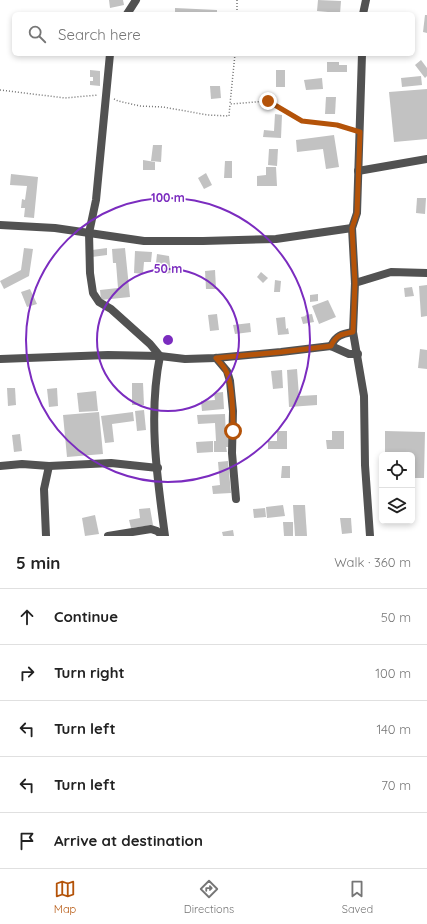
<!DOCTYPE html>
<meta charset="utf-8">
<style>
:root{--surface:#fff;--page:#f2f2f2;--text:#222;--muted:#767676;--line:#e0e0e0;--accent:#b45309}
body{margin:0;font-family:Quicksand,sans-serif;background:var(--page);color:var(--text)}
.controls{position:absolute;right:12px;bottom:12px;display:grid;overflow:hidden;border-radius:6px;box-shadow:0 2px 6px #0003}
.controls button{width:36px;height:36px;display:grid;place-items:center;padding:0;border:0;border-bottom:1px solid var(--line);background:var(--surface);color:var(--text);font:20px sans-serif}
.stop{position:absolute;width:12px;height:12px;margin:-9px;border:3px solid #b45309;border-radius:50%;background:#fff}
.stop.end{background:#b45309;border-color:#fff;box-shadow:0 1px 4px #0008}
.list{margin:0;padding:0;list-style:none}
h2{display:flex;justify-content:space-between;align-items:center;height:52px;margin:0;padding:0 16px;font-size:17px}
h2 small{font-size:13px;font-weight:400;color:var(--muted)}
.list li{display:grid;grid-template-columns:26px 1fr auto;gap:12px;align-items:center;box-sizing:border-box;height:56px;padding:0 16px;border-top:1px solid var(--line)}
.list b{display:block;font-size:15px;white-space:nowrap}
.list em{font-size:13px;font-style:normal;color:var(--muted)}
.icon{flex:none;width:22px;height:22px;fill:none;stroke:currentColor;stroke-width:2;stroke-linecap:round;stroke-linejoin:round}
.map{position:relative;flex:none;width:427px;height:536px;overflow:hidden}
.search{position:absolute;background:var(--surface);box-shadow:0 2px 6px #0003;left:12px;right:12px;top:12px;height:44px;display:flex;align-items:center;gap:10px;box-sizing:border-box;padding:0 14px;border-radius:6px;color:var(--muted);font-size:15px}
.sheet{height:332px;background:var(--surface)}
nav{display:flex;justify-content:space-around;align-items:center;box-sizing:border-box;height:56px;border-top:1px solid var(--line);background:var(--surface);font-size:11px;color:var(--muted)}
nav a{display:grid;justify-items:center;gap:2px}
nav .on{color:var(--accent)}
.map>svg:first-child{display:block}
</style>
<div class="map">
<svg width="427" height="536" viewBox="0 0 427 536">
<rect width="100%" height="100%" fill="#fff"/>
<g fill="#c2c2c2">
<polygon points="109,0 123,0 124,5 110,8"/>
<polygon points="318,0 341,1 340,14 328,14 328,12 317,11"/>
<polygon points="175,8 217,10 217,14 175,14"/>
<polygon points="425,15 427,15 427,33 423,32"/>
<polygon points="421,60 427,68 427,76 425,78 415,65"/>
<polygon points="327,62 339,62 339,65 347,65 347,72 327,72"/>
<polygon points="90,70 100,71 100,86 90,85 90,81 93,81 93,77 90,77"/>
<rect x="276" y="70" width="9" height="17"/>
<polygon points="421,76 422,85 402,87 401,78"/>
<polygon points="322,78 323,89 306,90 304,80"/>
<polygon points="210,86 220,86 221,98 211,99"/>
<polygon points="427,89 427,139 394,142 389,92"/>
<polygon points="326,97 336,97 335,114 325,114"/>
<polygon points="275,114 282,115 281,138 263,137 264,130 274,131"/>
<polygon points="334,135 339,167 326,169 323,149 297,152 296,140"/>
<polygon points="153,145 162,145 161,162 151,161"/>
<polygon points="269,149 278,149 277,166 268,165"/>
<polygon points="143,160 155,162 155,170 143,170"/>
<polygon points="225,161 232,161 232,178 224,178"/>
<polygon points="266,167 276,167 277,186 257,186 257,176 266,175"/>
<polygon points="206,173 212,185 204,189 198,178"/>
<polygon points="11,174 38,177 34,218 24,217 25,208 21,208 22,199 25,200 27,186 10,185"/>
<polygon points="417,198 426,198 425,214 416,213"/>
<polygon points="24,248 33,249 29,276 4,289 0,281 21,270"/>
<polygon points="107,248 107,255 92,257 92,250"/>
<polygon points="125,248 130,297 101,300 100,290 118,288 116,263 113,263 112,249"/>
<polygon points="135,251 152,252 151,262 144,262 143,274 134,273"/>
<polygon points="157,254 169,256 171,273 163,274 161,264 156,263"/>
<polygon points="215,270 216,289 206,289 205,271"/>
<polygon points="261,272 268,278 263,283 257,277"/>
<polygon points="275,280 281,281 280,292 274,292"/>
<polygon points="427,285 427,316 421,317 419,286"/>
<polygon points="412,287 414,296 405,297 404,288"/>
<polygon points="30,289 37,304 27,307 21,292"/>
<polygon points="318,294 318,301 310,302 310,295"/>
<polygon points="328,300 336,317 319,324 312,306"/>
<polygon points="217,314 219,330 210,331 208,315"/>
<polygon points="312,314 314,322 303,324 301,317 306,316 305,315"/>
<polygon points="285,317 286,329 288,328 289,334 278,335 276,318"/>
<polygon points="250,323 251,332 235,334 233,325"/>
<polygon points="420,349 427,350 427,369 418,368"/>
<polygon points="297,369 299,396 317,395 317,405 289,407 287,370"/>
<polygon points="282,370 283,388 273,389 271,371"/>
<polygon points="132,383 143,383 144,405 132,405"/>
<polygon points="7,388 15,388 16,405 8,406"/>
<polygon points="57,388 58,406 49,407 47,389"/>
<polygon points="96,391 98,411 79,412 77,393"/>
<polygon points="223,392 224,409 202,411 201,401 215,400 214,393"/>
<polygon points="144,410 146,430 137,431 135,411"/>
<polygon points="99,412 103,454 67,457 63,415"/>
<polygon points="133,412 134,421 112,424 114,442 105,443 101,416"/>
<polygon points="225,414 226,436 229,435 230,447 226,447 227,452 214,452 214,441 216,441 215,423 198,424 197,415"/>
<polygon points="277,431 287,431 287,449 268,449 268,441 277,441"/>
<polygon points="332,431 344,431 344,449 327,449 326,440 332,440"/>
<polygon points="385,431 425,432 424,478 412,478 412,455 385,455"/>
<polygon points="20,434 22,451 14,452 12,435"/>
<polygon points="213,441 213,452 197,453 196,442"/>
<polygon points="228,461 231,493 213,494 212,486 220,485 218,462"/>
<polygon points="282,466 290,466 290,478 281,478"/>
<polygon points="283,505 285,516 267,518 266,507"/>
<polygon points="293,505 305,505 307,536 295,536"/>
<polygon points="150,508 153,525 131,528 129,520 140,518 139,509"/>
<polygon points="265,508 266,517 254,518 253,509"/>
<polygon points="95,515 99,534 85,536 82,518"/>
<polygon points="340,518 351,518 352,533 342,534"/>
<polygon points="283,522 293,522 293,536 284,536"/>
<polygon points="233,530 234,536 223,536 222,532"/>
</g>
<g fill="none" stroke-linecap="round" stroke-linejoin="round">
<g stroke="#747474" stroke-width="1.5" stroke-dasharray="1 2" stroke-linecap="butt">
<polyline points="237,0 237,14"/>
<polyline points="235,54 230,104 268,101 302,121 337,125 352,129"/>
<polyline points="0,90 65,98 98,95"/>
<polyline points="114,99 118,101 140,106 163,107 208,115 229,116 230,104"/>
</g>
<g stroke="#525252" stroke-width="8">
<polyline points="127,14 136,0"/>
<polyline points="363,14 366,0"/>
<path d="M110,54L96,200L89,233L90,273L93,293L99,302L111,309L150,344L160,356C148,415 157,477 165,536"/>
<polyline points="362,54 357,213 352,228 355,283 353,332 364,396 365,465 370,536"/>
<polyline points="358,171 427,159"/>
<polyline points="0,225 55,228 144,241 203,241 276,239 352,228"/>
<polyline points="355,283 391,272 427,273"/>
<path d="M331,346C336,335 342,334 353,332"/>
<polyline points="216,358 227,371 230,381 233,411 232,453 236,499"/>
<polyline points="0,359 108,355 160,356 185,359 216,358 281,352 331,346 349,354 358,354"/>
<polyline points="0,466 22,464 49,466 111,463 158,468"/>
<polyline points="46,536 44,489 49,466"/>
<polyline points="108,536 151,529 157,531 163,536"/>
</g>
</g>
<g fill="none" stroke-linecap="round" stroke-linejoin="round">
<path stroke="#b45309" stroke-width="5" d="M233,431C233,417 233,383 226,371C224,366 219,362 216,358L281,352L331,346C336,335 342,334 353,332L355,283L352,228L357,213L360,132L337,125L302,121L268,101"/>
</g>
<g fill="none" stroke="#7b2cbf" stroke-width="2">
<circle cx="168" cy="340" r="71"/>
<circle cx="168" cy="340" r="142"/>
</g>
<circle cx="168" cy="340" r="6" fill="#7b2cbf" stroke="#fff" stroke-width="2"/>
<g font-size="12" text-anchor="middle" font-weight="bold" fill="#7b2cbf" stroke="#fff" stroke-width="3" stroke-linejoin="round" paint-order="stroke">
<text x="168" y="202">100 m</text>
<text x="168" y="273">50 m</text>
</g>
</svg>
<div class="controls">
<button><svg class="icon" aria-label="locate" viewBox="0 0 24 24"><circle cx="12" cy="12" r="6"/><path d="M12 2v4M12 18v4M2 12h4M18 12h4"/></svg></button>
<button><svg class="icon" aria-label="layers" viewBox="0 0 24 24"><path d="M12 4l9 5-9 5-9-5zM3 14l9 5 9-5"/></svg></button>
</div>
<div class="stop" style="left:233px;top:431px"></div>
<div class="stop end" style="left:268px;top:101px"></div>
<div class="search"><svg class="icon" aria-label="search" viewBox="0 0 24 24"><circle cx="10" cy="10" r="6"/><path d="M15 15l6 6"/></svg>Search here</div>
</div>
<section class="sheet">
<h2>5 min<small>Walk · 360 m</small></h2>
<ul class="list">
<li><svg class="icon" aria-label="ahead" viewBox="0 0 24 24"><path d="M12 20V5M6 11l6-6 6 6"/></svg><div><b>Continue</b></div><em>50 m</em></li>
<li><svg class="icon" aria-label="right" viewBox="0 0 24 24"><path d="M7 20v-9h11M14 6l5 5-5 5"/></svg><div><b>Turn right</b></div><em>100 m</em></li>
<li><svg class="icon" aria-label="left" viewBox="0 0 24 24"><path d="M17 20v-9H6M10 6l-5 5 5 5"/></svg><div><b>Turn left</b></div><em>140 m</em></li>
<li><svg class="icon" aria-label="left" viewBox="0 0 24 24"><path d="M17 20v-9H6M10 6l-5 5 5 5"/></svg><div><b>Turn left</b></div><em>70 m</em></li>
<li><svg class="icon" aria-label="arrive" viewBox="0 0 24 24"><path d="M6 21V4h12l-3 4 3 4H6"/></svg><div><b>Arrive at destination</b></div></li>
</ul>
</section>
<nav>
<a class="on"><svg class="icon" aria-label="map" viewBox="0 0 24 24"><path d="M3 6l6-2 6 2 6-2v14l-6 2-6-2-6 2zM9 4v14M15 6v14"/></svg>Map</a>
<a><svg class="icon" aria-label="directions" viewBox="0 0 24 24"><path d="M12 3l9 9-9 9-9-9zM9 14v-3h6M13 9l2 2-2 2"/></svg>Directions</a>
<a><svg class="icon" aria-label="saved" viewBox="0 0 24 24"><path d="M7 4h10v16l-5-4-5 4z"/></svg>Saved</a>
</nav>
